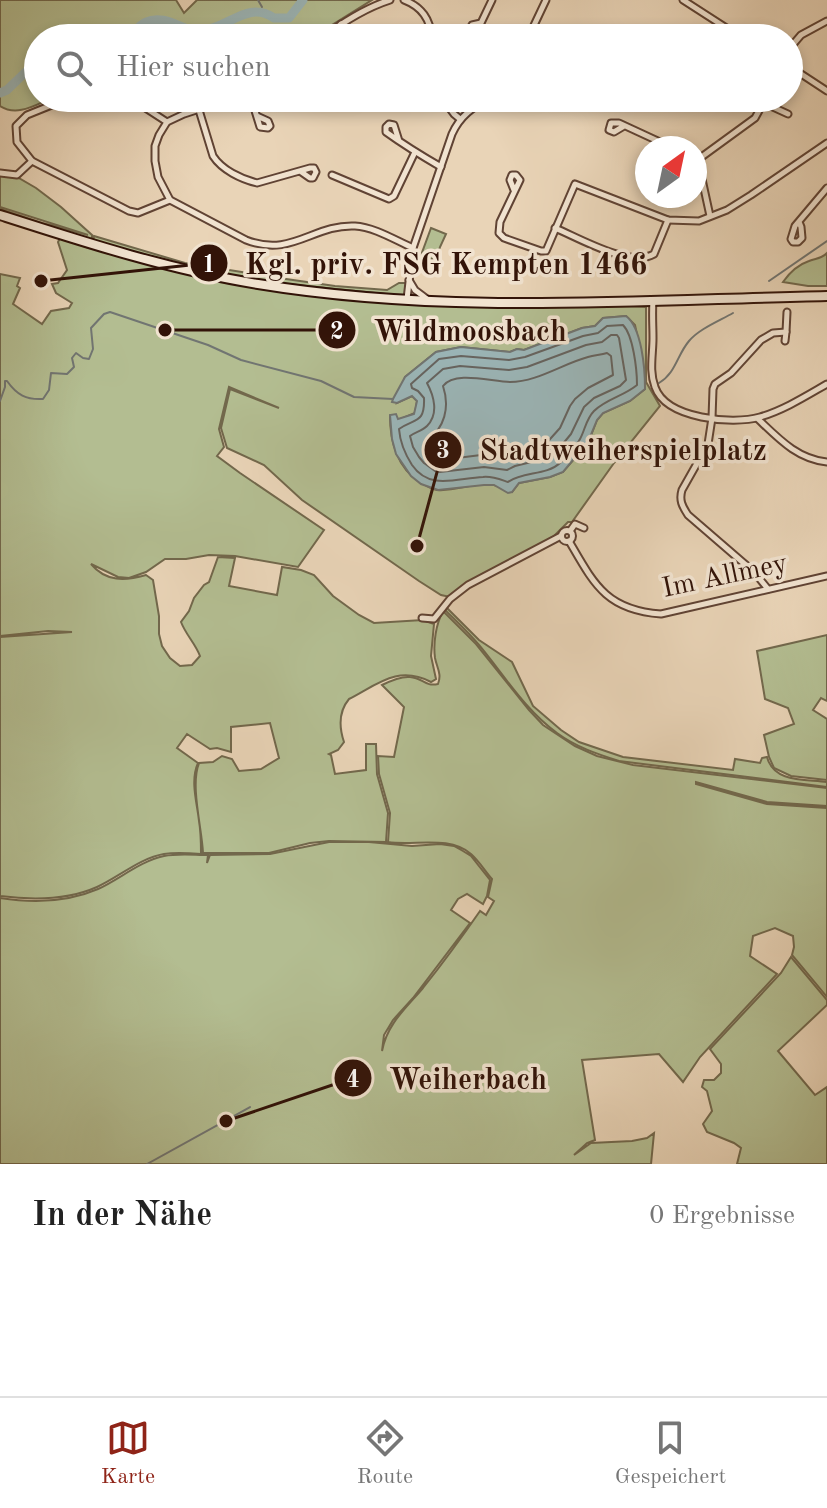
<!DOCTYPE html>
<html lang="de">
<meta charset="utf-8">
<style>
:root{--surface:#fff;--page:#f6f6f6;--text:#222;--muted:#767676;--line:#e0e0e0;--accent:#8f2418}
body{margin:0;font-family:"Old Standard TT",serif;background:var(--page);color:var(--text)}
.compass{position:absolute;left:635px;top:136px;width:72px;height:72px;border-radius:50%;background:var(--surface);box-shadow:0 4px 12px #0003;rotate:33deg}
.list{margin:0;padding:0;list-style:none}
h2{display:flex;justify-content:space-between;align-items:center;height:104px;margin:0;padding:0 32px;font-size:34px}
h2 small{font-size:26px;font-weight:400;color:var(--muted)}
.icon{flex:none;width:44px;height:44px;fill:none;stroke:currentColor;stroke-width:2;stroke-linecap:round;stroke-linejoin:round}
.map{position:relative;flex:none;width:827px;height:1164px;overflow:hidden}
.search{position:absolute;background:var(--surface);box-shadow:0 4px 12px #0003;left:24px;right:24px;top:24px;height:88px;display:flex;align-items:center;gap:20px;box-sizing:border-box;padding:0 28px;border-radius:44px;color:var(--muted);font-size:30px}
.sheet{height:232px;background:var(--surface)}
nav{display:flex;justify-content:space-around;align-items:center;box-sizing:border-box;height:112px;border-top:2px solid var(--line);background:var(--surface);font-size:22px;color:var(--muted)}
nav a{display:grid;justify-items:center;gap:4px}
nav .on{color:var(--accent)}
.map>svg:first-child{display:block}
</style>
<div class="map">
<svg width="827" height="1164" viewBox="0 0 827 1164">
<rect width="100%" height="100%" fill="#e9d4b7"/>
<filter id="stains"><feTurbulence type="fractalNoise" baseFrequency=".0025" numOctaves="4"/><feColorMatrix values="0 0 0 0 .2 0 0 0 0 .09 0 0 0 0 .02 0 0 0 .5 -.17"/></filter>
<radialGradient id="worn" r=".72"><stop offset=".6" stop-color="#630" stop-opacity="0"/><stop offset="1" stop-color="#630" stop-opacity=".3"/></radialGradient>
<g fill="#b3bd91" stroke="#72684c" stroke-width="2" fill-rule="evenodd">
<path d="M0,0H176L184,13L197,0H372L311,38H38V98H52C35,105 17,117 0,106Z"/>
<polygon points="0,175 17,177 36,188 61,207 92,235 92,241 0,213 0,209 42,223 88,235 0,207"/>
<polygon points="431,228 446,234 440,247 436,259 420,258"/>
<polygon points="94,236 185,263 286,279 335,286 387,290 399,283 406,283 405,296 258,281 170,263 93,242"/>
<path d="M60,238L89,248L90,246C198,275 315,300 426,305C499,309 573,301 646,307V382L660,406L614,463L572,522H568L554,536L450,597L441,595L419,581L302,500L264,465L227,448L221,428L230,389L279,408L229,387L219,429L224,447L217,456L240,473L324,530L298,567L235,556L209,555L186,559H165L146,572L129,578L118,577L91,564C106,582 125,581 146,575L153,580L159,616V634L162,646L170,658L180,666L192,665L200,656C195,643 186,635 181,622L189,611L194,598L204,585L209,582L218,557L235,558L229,586L277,595L282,567L301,570L314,575L333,596L359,615L374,623L423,620L434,624L431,656L436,679L431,682C398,665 378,684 349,699C339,711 339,727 344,742L338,750L329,754L331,755L335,774L366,770V744H376L377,774L388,813L386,842L329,841L310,843L269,853H203C202,829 190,785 199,763L213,762L222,756L232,759L239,771L261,769L279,758L270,723L231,727V752L217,748L210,749L187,734L177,748L198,763C190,781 197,802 199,821C201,832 201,843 201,854C189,853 176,852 164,854C140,858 119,877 97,887C68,900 31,900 0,896V637L72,632L48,631L0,636V274L20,278L17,286L20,288L13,304L42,324L51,311L69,308L72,303L56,293L52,284L58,283L67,270L58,242ZM626,316L635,325L643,363L645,389L630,401L603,413L597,420L588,443L563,472L550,477L519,483L512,492C506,490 500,487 494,485C476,481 456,492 437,490C431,489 425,485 420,482C397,468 390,441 390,416L398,420L415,413L417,401L412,396L397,403L405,377L436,352L461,347L510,352L517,349L524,350L582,328L595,326L603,318Z"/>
<path d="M827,253V286H808L783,282C790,272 797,265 809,261C817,258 821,259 827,253Z"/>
<path d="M446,607L479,640L512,662L533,706L561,730L579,742L623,757L733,770L735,759L760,763L762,758L767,757C774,783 805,779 827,782V787L619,761C597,754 576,747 557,733C525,710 504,675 479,645C469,633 456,621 445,610Z"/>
<path d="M443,611L476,644L529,710L543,725L575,746L597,756L633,765L827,788V806L767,802L696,782V784L767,804L827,808V997L792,955L794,947L793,936L775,928L753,936L750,956L777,974L700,1057L683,1082L659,1054L582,1060L595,1140L587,1143L574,1155L591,1143L632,1141L647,1138L654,1133L651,1164H0V898C32,903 68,902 98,889C120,879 140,861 164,856C178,853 194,855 208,855L207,863L210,855L270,854L329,842H369L412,846L440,844L454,846L463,851L471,856L490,880L487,896L483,904L467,894L458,899L451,910L470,923L413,998L393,1020L384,1035L382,1051C387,1024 406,1008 423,988C443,963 462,937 480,911L486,915L494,901L488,897L492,879C485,871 479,861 471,854C449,835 415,846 388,842L390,813L379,774L378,756L394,757L404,707L382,685C390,681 401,676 410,677C423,678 425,687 438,684C442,674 437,668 435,658C433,643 436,624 443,611Z"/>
<polygon points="827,635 827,701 821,698 813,710 827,719 827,780 791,776 774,768 769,757 764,735 794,724 788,708 765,699 757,651"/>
<polygon points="791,957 827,1000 827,1005 778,1051 815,1095 827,1087 827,1164 737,1164 741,1148 734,1143 707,1132 703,1124 712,1111 707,1091 702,1087 704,1080 714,1080 721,1073 721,1064 710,1049 781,973"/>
</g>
<path fill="#9bb6b8" stroke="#717572" stroke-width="2" d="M626,316C642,328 645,369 645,389L630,401L603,413L597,420L588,442L563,472L550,477L519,483L512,492L508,493L494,485H484L438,490L421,484L411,476L396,454L392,439L390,415L396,414L398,419L414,414L417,401L412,396L397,403L392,402L393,399L405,377L436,352L461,347L510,352L517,349L524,350L582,328L595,326L603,318Z"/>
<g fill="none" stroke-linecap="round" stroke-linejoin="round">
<g stroke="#666460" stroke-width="2">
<path d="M623,325C633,335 637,369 637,385C624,396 606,399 594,411C586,419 585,430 580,439C576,447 567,457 560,463C546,476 523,471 508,482C499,479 492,476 483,477C457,478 430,491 412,465C405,454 400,442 399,429C415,418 425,424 424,398L418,391L412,388L411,384L439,359L461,356L509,360L525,357L583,336L598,333L607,326Z"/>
<path d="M611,335H617L619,338L626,380L620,386L594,398L584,407L571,434L552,457L515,466L507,470L484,467L440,472L435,471L424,463L419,457L413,447L410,436C415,432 422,431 427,426C439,414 434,396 427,383L443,369L460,366L509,370L527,367L586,345L602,342Z"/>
<path d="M607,353L611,356L613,375L588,388L575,399L570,406L560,428L542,448L505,457L481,455L441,460L432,454L426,445V442C445,428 450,407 443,386C455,370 492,382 510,382C537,382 562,364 588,357C595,355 601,355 607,353Z"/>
</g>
<g stroke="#717572" stroke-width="2">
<polyline points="258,0 262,7"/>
<polyline points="769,281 827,241"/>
<path d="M659,383C676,373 677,355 689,341C699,329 719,321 733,313"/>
<path d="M0,401L5,387V381H7C17,395 26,400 43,399L49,390L51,373L67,374L74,367L72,358L76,353L83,358L89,359L93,349L91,328L104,314L110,312L208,345L241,360L321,381L354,397L393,399"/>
<polyline points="147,1164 250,1107"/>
</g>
<g stroke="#9bb6b8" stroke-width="9">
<polyline points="104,38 105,35 120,38"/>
<path d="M126,38C133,34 138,26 146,22C166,13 185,33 201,31C229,28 248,0 274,18H289L303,0"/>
<polyline points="0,93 7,90 32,66 38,68"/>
</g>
<g stroke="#604334" stroke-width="9">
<g id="minor">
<path d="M404,0C422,7 430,19 432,38"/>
<polyline points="683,0 742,38"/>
<polyline points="481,23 472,25 470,29 473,36 478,34 481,23 492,0"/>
<polyline points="341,24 351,38"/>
<path d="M322,38C343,22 365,8 390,0"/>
<polyline points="528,38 546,0"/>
<polyline points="789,49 801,35 827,21"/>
<polyline points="789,66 827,91"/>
<polyline points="69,98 27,115 16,126 17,142 32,161 129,211 138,213 170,200"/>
<polyline points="130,98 167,122"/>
<path d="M233,98L184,114L167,122L159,135L155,146V161L158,177L170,200L246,240C292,258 313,224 355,226C374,227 395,240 413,248"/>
<polyline points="251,98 260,127 268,128 270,126 268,121 257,116"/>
<polyline points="442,98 454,114 460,119"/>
<polyline points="764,103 788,114"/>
<path d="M199,110L213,156C222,170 241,179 257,183L310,168H314L316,172L313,178H310L300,171"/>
<polyline points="624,126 614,132 609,130 611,123 619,123 673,148"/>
<path d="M399,141L394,125L389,124L386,127V132C404,145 422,156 441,167"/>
<polyline points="695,160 700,170 710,216"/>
<polyline points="696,161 755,118 766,98"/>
<polyline points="0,173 17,175 32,161"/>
<polyline points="332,175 389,199 394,196 415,152"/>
<polyline points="514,190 510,180 512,175 516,175 520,180 500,222 499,233 504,238 541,251 546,251 575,184 668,220 699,221 727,210 751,195 827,143"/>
<polyline points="799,222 801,227 802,238 798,242 793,242 791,239 795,226 827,188"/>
<path d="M555,228C579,238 630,268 654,254L668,220"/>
<polyline points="409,280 415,290 427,299"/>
<path d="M407,299L413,248L452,134C460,116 473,107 490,98"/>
<path d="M653,301C652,313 653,326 653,338C653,355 649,371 655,387C666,419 733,425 760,417C784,410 806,396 827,384"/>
<polyline points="786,332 787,312"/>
<path d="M758,419C778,438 797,459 827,462"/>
<circle cx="567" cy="536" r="5.5"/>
<polyline points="570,531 575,524 584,528"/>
<path d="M569,541C594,584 606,610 661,614L827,576"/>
<path d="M768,589L754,572L688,515C682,506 679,500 682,490L708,444L712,418L713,389L715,384L731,373L761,340L773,333L786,332L785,341"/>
<polyline points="422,618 434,619 450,599 468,585 561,536"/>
</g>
</g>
<g stroke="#321308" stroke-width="12">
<path id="secondary" d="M0,215C84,242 170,270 258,284C446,315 638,300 827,296"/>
</g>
<use href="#minor" stroke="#f1e3d0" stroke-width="5"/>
<use href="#secondary" stroke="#f1e3d0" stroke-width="8"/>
</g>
<g text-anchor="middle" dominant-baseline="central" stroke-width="7" stroke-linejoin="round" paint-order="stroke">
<g font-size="28" fill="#321308" stroke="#f1e3d0">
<text transform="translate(725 577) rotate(-12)">Im Allmey</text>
</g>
</g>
<path fill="none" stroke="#321308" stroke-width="3" d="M41 281L209 263M165 330L337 330M417 546L443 450M226 1121L353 1078"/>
<g fill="#321308" stroke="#f1e3d0" stroke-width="3">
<circle cx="41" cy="281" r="8"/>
<circle cx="165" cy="330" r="8"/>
<circle cx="417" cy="546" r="8"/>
<circle cx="226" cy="1121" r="8"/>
<circle cx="209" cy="263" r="20"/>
<circle cx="337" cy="330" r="20"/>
<circle cx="443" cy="450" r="20"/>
<circle cx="353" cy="1078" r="20"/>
</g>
<g font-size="24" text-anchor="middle" font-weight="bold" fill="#fff">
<text x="209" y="272">1</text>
<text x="337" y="339">2</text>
<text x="443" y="458">3</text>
<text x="353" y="1087">4</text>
</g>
<g font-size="30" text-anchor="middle" font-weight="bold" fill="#321308" stroke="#f1e3d0" stroke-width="7" stroke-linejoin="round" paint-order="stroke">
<text x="446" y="274">Kgl. priv. FSG Kempten 1466</text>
<text x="470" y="341">Wildmoosbach</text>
<text x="623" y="460">Stadtweiherspielplatz</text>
<text x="468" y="1089">Weiherbach</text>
</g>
<rect width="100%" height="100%" filter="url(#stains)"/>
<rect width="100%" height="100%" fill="url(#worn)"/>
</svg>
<svg class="compass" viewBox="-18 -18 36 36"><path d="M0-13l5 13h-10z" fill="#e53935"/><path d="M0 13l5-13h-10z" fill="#767676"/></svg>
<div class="search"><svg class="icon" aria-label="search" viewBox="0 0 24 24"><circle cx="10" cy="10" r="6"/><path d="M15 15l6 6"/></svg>Hier suchen</div>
</div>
<section class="sheet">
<h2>In der Nähe<small>0 Ergebnisse</small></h2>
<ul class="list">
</ul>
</section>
<nav>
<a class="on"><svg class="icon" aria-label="map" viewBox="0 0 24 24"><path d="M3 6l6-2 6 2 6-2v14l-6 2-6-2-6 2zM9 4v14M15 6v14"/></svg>Karte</a>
<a><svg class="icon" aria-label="directions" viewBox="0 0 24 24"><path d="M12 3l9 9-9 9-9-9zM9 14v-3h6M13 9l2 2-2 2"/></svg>Route</a>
<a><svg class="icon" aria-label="saved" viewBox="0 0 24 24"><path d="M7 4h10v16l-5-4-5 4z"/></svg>Gespeichert</a>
</nav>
